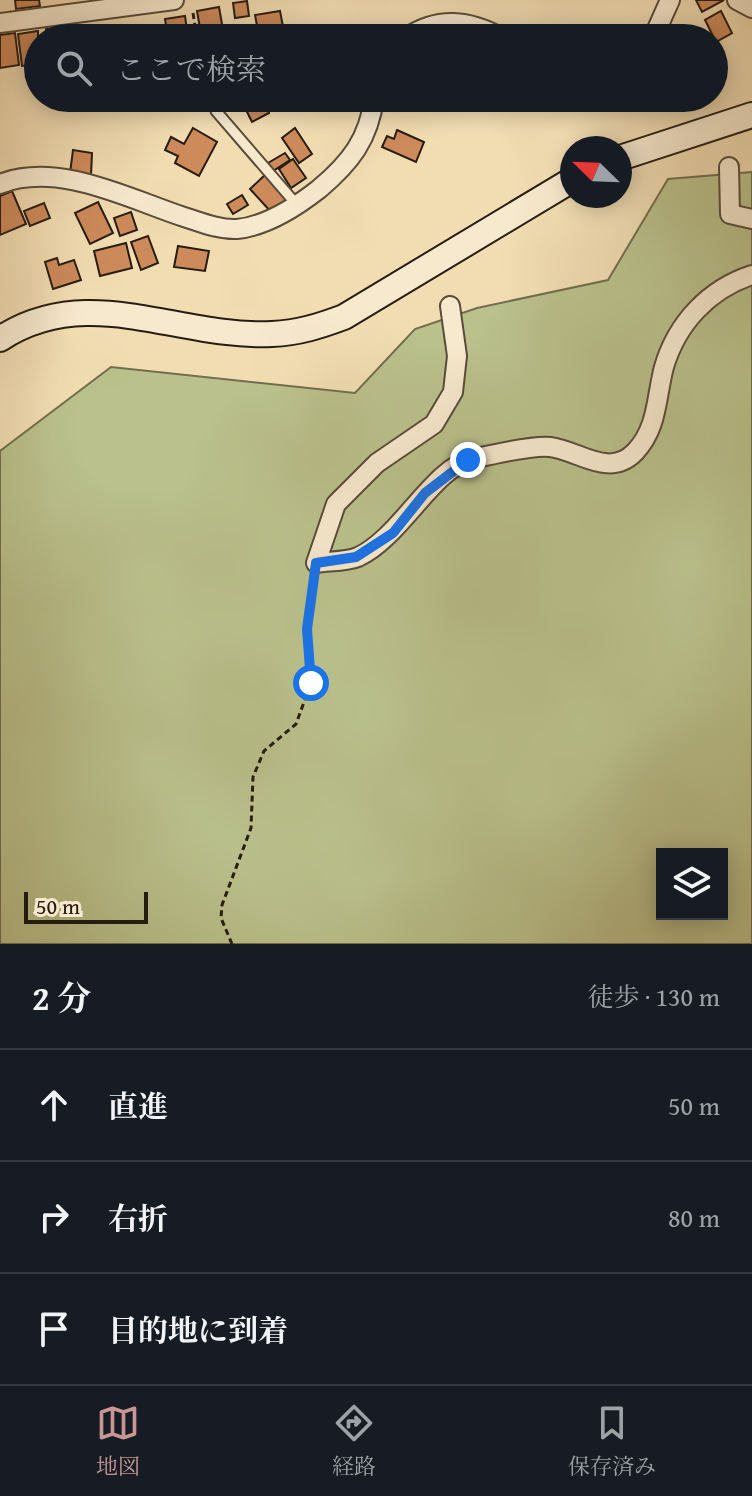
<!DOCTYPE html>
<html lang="ja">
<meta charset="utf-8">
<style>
:root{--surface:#171b24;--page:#242831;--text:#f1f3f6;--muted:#9ea1a6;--line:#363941;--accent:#c59692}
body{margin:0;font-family:"Gentium Book Plus","Noto Serif JP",serif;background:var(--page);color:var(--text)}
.controls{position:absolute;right:24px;bottom:24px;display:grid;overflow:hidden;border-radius:0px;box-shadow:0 4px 20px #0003}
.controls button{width:72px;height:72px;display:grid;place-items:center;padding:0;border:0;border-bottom:2px solid var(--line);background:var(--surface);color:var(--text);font:40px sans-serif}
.compass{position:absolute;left:560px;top:136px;width:72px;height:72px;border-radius:50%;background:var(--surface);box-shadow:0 4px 20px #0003;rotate:293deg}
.scale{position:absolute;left:24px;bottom:20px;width:124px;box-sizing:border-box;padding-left:8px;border:4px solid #261c11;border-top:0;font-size:22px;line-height:28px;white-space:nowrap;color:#261c11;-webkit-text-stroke:6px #f7e9ce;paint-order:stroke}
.stop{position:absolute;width:24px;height:24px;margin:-18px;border:6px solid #1a73e8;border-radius:50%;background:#fff}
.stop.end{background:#1a73e8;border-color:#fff;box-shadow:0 2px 8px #0008}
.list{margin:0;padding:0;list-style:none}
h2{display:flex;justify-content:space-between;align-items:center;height:104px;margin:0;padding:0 32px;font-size:34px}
h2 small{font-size:26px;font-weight:400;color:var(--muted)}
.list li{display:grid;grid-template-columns:52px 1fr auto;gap:24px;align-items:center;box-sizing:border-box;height:112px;padding:0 32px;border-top:2px solid var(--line)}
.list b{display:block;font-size:30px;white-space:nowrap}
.list em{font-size:26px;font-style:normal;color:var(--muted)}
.icon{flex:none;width:44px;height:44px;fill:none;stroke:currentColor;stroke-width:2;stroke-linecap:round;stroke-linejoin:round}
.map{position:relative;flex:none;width:752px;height:944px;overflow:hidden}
.search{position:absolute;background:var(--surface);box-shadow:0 4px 20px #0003;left:24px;right:24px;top:24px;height:88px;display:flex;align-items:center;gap:20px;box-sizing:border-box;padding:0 28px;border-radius:44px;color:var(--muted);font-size:30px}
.sheet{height:440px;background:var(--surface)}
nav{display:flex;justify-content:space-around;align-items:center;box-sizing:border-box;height:112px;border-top:2px solid var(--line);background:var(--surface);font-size:22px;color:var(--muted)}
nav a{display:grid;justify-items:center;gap:4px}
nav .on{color:var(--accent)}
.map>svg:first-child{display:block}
</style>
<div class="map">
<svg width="752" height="944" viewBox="0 0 752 944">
<rect width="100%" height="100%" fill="#f2ddb3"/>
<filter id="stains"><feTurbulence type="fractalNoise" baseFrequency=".0025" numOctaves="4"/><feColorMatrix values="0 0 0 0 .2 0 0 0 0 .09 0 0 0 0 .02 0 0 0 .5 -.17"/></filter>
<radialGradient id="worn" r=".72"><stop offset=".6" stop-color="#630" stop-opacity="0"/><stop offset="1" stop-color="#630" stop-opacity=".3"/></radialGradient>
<path fill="#bac18c" stroke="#706e4e" stroke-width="2" fill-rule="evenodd" d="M752,172V944H0V451L111,367L355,393L415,329L477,308L608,280L668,179ZM662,854H722V914H662Z"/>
<g fill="#cd8a5b" stroke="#261c11" stroke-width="2">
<polygon points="15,0 39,0 40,6 16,9"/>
<polygon points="696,0 724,0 702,12"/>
<polygon points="247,1 249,16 235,18 233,3"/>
<polygon points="219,7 223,30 201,34 197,11"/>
<polygon points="280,11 284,32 259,36 255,15"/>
<polygon points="721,11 732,33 716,42 705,20"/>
<polygon points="185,16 188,38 168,38 165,19"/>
<polygon points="68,26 70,38 47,38 46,29"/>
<polygon points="115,27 116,38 93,38 92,30"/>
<polygon points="38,31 38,64 22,66 18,34"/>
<polygon points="15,33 19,65 0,68 0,35"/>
<polygon points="264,98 269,113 252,122 243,104"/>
<polygon points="193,128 217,142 199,176 175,163 178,156 165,150 171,137 184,144"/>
<polygon points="295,128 312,154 299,163 282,138"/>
<polygon points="397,130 424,142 416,162 382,147 387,136 394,139"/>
<polygon points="73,150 92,153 91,175 70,173"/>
<polygon points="285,153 290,160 273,171 268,163"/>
<polygon points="293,159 306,178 291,188 279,169"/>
<polygon points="266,174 288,199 272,213 250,189"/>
<polygon points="12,191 26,224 0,235 0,196"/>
<polygon points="242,195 248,205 233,214 227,204"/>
<polygon points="98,202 113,233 90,244 75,213"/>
<polygon points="44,203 50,218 30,226 24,211"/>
<polygon points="131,212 137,230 120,236 114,218"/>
<polygon points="148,236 158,263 141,270 131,242"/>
<polygon points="126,243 132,268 100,276 94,251"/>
<polygon points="178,246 209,251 205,271 174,267"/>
<polygon points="57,258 59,265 74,260 81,280 53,289 45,262"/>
</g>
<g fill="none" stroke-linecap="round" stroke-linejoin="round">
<g stroke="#594c3a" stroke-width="13">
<polyline id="lane" points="218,98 216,111 297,205"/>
</g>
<g stroke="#594c3a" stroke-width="22">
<g id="street">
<polyline points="737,0 752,8"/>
<polyline points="0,23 174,0"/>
<path d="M406,38C438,16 469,20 502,38"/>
<polyline points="653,38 670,0"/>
<polyline points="729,167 730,214 752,219"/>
<path d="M0,184C58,161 129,199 184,217C200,222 219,230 237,229C267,226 296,207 319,189C350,163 369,139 374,98"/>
<path d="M450,306L457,356L453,392L434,424L377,463L336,504L316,563C328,561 346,562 358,557C400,538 433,468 472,459C490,455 532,445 550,447C578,450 609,479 635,452C658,428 656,397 664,367C677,323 709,289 752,275"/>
</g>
</g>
<g stroke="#261c11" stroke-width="28">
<g id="secondary">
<polyline points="620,158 752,115"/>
<path d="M0,339C88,281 179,339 272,334C298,333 320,326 344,317L572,180"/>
</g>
</g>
<g stroke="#261c11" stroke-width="3" stroke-dasharray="6 4" stroke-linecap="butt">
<polyline points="193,13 197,38"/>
<polyline points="232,944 221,918 222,905 251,828 253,777 264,751 296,724 311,683 307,629 313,579"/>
</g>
<use href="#lane" stroke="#f7e9ce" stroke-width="9"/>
<use href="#street" stroke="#f7e9ce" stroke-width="18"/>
<use href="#secondary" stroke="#f7e9ce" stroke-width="24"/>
</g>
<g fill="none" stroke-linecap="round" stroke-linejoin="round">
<polyline stroke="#1a73e8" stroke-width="10" points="311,683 307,629 316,563 356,557 393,533 425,493 468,460"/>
</g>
<rect width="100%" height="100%" filter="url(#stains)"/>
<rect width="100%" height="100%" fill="url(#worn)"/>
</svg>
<div class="controls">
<button><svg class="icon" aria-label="layers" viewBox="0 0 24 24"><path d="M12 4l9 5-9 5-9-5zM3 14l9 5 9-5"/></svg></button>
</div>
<svg class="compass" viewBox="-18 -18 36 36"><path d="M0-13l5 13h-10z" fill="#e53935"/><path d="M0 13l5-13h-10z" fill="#9ea1a6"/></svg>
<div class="scale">50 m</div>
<div class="stop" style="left:311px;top:683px"></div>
<div class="stop end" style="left:468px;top:460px"></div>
<div class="search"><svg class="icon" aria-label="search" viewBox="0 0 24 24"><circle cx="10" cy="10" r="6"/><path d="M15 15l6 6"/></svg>ここで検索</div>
</div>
<section class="sheet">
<h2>2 分<small>徒歩 · 130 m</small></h2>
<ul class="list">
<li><svg class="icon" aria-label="ahead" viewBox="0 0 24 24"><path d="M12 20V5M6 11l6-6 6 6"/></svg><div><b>直進</b></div><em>50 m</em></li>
<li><svg class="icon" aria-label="right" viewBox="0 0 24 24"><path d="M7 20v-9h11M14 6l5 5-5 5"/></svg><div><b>右折</b></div><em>80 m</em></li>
<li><svg class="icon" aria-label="arrive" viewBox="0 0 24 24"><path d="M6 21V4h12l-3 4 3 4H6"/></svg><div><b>目的地に到着</b></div></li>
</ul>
</section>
<nav>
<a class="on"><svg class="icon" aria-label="map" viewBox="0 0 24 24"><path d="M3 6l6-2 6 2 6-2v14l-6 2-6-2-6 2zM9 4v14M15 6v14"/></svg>地図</a>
<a><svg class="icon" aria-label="directions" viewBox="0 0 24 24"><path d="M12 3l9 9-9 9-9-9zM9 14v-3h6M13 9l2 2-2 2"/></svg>経路</a>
<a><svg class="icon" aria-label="saved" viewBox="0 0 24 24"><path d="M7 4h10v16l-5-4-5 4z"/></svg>保存済み</a>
</nav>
